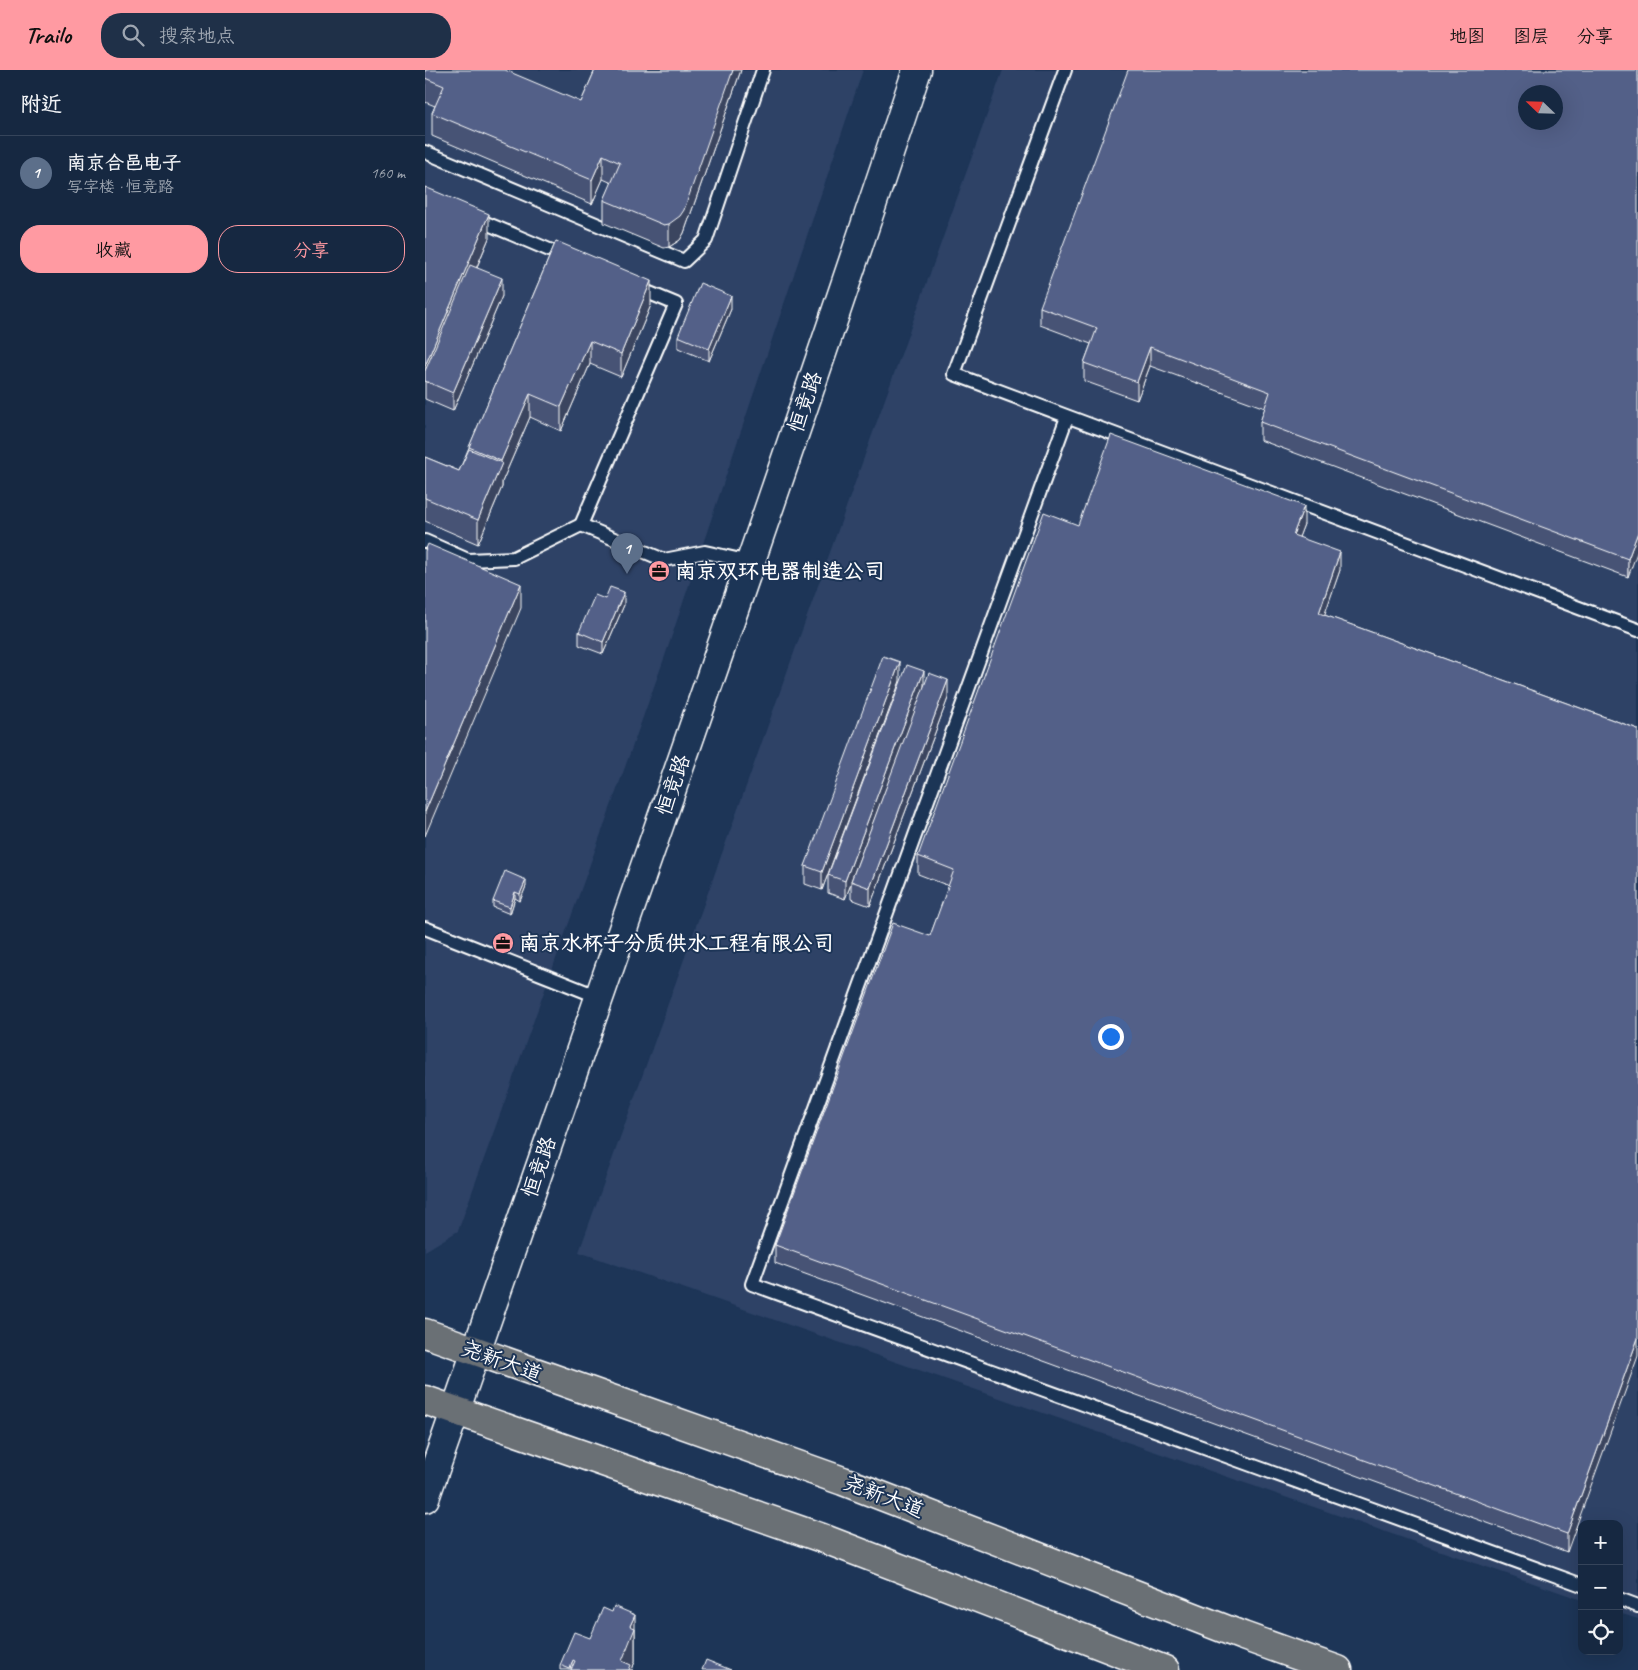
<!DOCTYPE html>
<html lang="zh">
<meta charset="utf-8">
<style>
:root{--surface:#162841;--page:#1f3048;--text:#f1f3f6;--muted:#9ea6b1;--line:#35445a;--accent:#ff9aa2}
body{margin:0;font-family:Caveat,"LXGW WenKai TC",sans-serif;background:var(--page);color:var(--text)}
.controls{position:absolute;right:15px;bottom:15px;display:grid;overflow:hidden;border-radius:10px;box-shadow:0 5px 20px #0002}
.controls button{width:45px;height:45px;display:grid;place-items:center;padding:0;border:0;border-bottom:1px solid var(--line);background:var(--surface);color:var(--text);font:25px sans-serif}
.compass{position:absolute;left:1093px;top:15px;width:45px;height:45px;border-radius:50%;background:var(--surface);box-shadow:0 5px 20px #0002;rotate:293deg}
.you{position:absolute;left:685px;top:966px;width:18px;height:18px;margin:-12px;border:4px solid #fff;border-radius:50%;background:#1a73e8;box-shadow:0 0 0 8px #1a73e833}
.badge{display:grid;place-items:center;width:32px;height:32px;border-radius:50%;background:var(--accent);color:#fff;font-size:16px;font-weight:700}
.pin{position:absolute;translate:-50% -41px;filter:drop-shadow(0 1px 2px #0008)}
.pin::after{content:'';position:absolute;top:26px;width:18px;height:15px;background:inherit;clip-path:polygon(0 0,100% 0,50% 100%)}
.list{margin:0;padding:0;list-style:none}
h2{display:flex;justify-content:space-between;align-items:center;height:65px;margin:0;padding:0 20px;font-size:21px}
h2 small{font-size:16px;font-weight:400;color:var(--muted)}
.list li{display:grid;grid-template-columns:32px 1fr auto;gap:15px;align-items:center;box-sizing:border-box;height:75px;padding:0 20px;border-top:1px solid var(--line)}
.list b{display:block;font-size:19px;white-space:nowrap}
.list p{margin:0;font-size:16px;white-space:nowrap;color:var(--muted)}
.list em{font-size:16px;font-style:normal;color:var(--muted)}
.actions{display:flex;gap:10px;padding:15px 20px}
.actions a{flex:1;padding:11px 0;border:1px solid var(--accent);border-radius:20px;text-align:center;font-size:18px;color:var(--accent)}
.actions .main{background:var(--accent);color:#111}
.icon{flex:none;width:28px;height:28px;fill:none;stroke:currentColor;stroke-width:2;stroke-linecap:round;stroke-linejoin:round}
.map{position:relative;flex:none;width:1213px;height:1600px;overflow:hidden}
header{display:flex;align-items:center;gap:30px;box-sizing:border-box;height:70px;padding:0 25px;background:var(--accent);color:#111}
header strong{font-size:24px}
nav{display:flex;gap:28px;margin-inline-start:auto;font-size:18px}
.search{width:350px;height:45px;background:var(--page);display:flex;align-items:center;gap:12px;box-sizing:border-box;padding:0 18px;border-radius:20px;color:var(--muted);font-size:19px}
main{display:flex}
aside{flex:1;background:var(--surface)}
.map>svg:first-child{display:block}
</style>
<header>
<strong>Trailo</strong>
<div class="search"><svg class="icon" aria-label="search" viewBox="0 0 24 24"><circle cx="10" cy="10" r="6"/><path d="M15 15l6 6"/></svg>搜索地点</div>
<nav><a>地图</a><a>图层</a><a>分享</a></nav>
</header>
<main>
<aside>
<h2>附近<small></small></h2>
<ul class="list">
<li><span class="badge" style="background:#5c6f8a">1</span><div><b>南京合邑电子</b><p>写字楼 · 恒竞路</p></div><em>160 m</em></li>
</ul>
<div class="actions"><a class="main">收藏</a><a>分享</a></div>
</aside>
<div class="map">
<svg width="1213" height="1600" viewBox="0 0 1213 1600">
<rect width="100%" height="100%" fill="#1d3557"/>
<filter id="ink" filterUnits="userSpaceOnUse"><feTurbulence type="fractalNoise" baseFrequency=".02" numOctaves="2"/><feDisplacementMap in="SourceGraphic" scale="10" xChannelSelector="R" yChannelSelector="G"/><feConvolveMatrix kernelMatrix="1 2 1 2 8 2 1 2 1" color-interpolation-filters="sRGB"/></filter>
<g filter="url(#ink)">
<g fill="#2d4266" fill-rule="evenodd">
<polygon points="0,0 438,0 240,586 33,1161 0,1181"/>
<path d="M578,0H1213V1549L1194,1543V1454H1157V1530L154,1182ZM1100,22H1130V52H1100Z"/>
</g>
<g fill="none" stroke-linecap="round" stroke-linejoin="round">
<g stroke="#fff" stroke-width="16">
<g id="service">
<polyline points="640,0 529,304 1213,560"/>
<polyline points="0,82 259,191 281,170 338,0"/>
<polyline points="49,148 141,187"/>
<polyline points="210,217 251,234 156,455 239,490 280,482 325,492"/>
<polyline points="642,347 327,1214 1157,1515"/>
<polyline points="0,471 43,490 89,488 156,455"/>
<polyline points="0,858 174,927"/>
<polyline points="1194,1529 1213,1536"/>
</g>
</g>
<g stroke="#fff" stroke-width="31">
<path id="tertiary" d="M0,1428C79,1195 162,965 242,733C327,489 411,245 492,0"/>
</g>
<g stroke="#fff" stroke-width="31">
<g id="primary">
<polyline points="0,1263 418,1411 818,1566 913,1600"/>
<polyline points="0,1330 397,1468 740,1600"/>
</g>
</g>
<use href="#service" stroke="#1d3557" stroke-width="12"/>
<use href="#tertiary" stroke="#1d3557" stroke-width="28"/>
<use href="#primary" stroke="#6b6f75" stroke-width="28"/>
</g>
<g fill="#475375" stroke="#fff">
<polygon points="0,0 156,32 170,0 316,0 259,163 255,170 244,177 239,178 179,153 179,130 187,113 178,109 167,134 7,66 7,43 10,36 0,32"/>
<polygon points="1213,0 1203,507 835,370 835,352 840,338 725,296 712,330 659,311 659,293 666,274 615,255 615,237"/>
<polygon points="0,117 64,168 52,197 77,226 28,341 0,329"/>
<polygon points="131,171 226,235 196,307 165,294 136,361 105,347 77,412 77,417 53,474 0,451 0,387 34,401"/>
<polygon points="306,239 284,291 253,278 253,266"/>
<polygon points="879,454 874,467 915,500 899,545 1213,659 1142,1482 350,1193 350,1175 505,866 524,816 493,804 493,786 653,455"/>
<polygon points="180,529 199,535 178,584 154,575 154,562"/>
<polygon points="475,611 397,820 380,814 380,796"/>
<polygon points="499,615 523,628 445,836 426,829 426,814 420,829 403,823 403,805"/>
<polygon points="101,816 95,831 90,828 85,844 68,837 68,831"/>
<polygon points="210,1558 210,1591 207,1600 135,1600 135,1595 165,1568"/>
</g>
<g fill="#3a445f" stroke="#fff">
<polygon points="308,0 316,0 259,163 255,170 244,177 244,154"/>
<polygon points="178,85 178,109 167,134 167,110"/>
<polygon points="64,144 64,168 3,312 0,311 0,296"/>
<polygon points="77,208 77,226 28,341 28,323"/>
<polygon points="226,211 226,235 196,307 196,284"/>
<polygon points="306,226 306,239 284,291 284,279"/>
<polygon points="165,271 165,294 136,361 136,337"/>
<polygon points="725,277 725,296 712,330 712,312"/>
<polygon points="105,324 105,347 77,412 77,417 53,474 53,450 76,395 76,391"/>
<polygon points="879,436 879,454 868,483 868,465"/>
<polygon points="1213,462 1213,480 1203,507 1203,489"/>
<polygon points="915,482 915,500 894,561 894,543"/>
<polygon points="96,514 96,538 0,766 0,742"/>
<polygon points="199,522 199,535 178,584 178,572"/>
<polygon points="475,592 475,611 397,820 397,802"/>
<polygon points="499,601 499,619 426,811 426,814 420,829 420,811"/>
<polygon points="523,610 523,628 445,836 445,818"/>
<polygon points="101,810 101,816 95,831 95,824"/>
<polygon points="90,822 90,828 85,844 85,837"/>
<polygon points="1213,1268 1213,1286 1142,1482 1142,1464"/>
<polygon points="210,1545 210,1591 207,1600 197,1600 197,1591 205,1556"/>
</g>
<g fill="#536188" stroke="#fff" fill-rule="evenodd">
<polygon points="0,0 80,0 156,32 170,0 308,0 259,140 255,146 244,154 239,155 179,130 195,93 178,85 167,110 7,43 19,16 0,8"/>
<path d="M703,0H1213V462L1203,489L835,352L845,322L725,277L712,312L659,293L672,258L615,237ZM1100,22H1130V52H1100Z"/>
<polygon points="0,117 64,144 0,296"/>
<polygon points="131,171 226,211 196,284 165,271 136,337 105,324 76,391 44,377"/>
<polygon points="45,195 77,208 28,323 0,311 0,301"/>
<polygon points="275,213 306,226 284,279 253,266"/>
<polygon points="686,365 879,436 868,465 915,482 894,543 1213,659 1213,1268 1142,1464 350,1175 468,853 505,866 529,800 493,786 619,442 653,455"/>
<polygon points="44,379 77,393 53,450 0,428 0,387 34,401"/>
<polygon points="3,474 96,514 0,742 0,481"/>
<polygon points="185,517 199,522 178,572 154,562 170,525 180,529"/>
<polygon points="458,586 475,592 397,802 380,796"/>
<polygon points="482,595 499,601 420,811 403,805"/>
<polygon points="504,603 523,610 445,818 426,811"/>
<polygon points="80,801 101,810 95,824 90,822 85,837 68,831"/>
<polygon points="189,1536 210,1545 205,1556 210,1558 197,1591 206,1595 204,1600 146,1600 150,1591 148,1590 145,1599 135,1595 149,1562 165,1568 178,1538 187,1542"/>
<polygon points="281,1590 306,1600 277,1600"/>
</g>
</g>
<defs>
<g id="office-disc" transform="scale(1.125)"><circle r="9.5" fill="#ff9aa2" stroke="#1d3557"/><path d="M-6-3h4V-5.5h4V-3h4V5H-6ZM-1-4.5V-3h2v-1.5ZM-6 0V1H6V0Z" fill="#111"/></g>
</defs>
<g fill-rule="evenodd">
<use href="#office-disc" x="234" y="501"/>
<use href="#office-disc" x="78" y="873"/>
</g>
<g text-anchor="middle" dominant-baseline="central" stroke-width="4" stroke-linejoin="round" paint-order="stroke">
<g font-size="21" fill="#fff" stroke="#1d3557">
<text transform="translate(380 332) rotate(-71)">恒竞路</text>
<text transform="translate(248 715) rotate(-71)">恒竞路</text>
<text transform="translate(114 1097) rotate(-71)">恒竞路</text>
<text transform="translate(77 1291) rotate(20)">尧新大道</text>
<text transform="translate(459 1426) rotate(21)">尧新大道</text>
</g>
<g font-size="21" font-weight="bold" fill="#fff" stroke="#1d3557" text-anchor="start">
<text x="250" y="501">南京双环电器制造公司</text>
<text x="94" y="873">南京水杯子分质供水工程有限公司</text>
</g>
</g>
</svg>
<div class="controls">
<button>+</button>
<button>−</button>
<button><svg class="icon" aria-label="locate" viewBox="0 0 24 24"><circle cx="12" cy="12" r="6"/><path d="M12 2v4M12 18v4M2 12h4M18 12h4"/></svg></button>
</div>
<svg class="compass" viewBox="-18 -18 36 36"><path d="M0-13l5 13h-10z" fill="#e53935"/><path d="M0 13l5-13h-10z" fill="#9ea6b1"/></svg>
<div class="you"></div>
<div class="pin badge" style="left:202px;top:504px;background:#5c6f8a">1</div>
</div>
</main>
